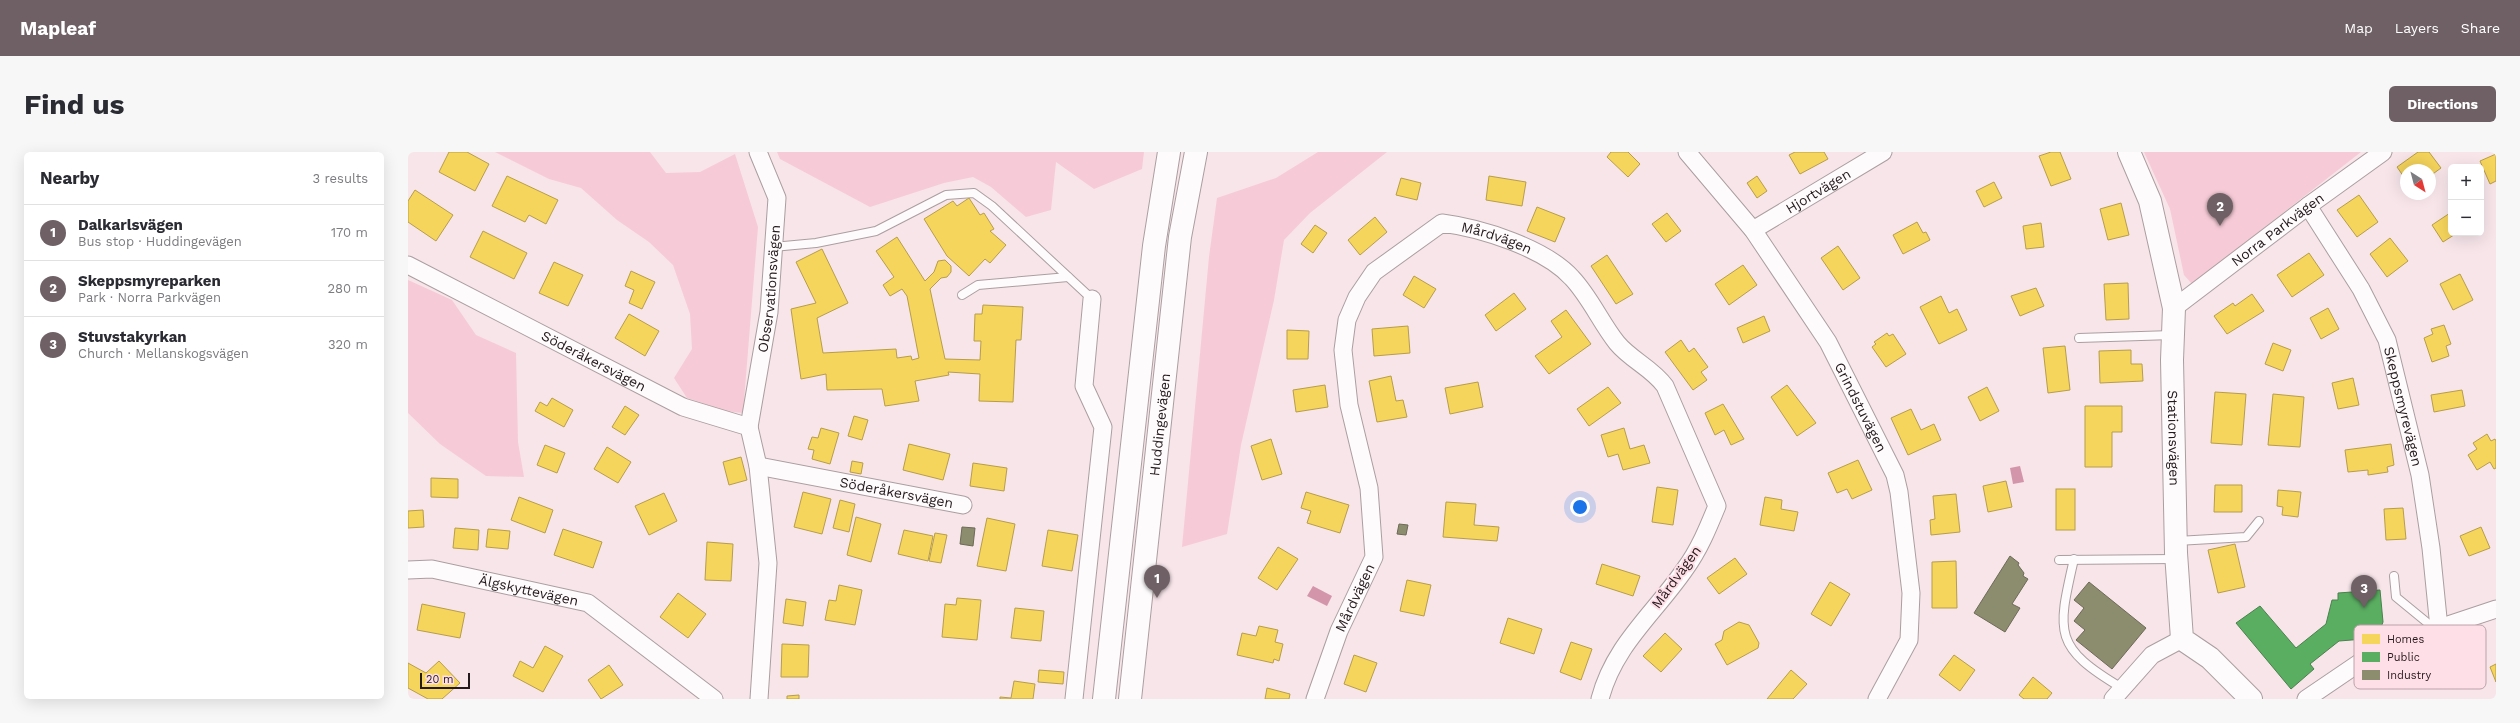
<!DOCTYPE html>
<meta charset="utf-8">
<style>
:root{--surface:#fff;--page:#f7f7f7;--text:#2b2b33;--muted:#7c7c81;--line:#e1e1e2;--accent:#6e6064}
body{margin:0;font-family:"Work Sans",sans-serif;background:var(--page);color:var(--text)}
.controls{position:absolute;right:12px;top:12px;display:grid;overflow:hidden;border-radius:6px;box-shadow:0 4px 16px #0002}
.controls button{width:36px;height:36px;display:grid;place-items:center;padding:0;border:0;border-bottom:1px solid var(--line);background:var(--surface);color:var(--text);font:20px sans-serif}
.compass{position:absolute;left:1992px;top:12px;width:36px;height:36px;border-radius:50%;background:var(--surface);box-shadow:0 4px 16px #0002;rotate:144deg}
.scale{position:absolute;left:12px;bottom:10px;width:50px;box-sizing:border-box;padding-left:4px;border:2px solid #24191c;border-top:0;font-size:11px;line-height:14px;white-space:nowrap;color:#24191c;-webkit-text-stroke:3px #fedee7;paint-order:stroke}
.you{position:absolute;left:1172px;top:355px;width:14px;height:14px;margin:-10px;border:3px solid #fff;border-radius:50%;background:#1a73e8;box-shadow:0 0 0 6px #1a73e833}
.badge{display:grid;place-items:center;width:26px;height:26px;border-radius:50%;background:var(--accent);color:#fff;font-size:13px;font-weight:700}
.pin{position:absolute;translate:-50% -33px;filter:drop-shadow(0 1px 2px #0008)}
.pin::after{content:'';position:absolute;top:21px;width:14px;height:12px;background:inherit;clip-path:polygon(0 0,100% 0,50% 100%)}
.list{margin:0;padding:0;list-style:none}
h2{display:flex;justify-content:space-between;align-items:center;height:52px;margin:0;padding:0 16px;font-size:17px}
h2 small{font-size:13px;font-weight:400;color:var(--muted)}
.list li{display:grid;grid-template-columns:26px 1fr auto;gap:12px;align-items:center;box-sizing:border-box;height:56px;padding:0 16px;border-top:1px solid var(--line)}
.list b{display:block;font-size:15px;white-space:nowrap}
.list p{margin:0;font-size:13px;white-space:nowrap;color:var(--muted)}
.list em{font-size:13px;font-style:normal;color:var(--muted)}
.map{position:relative;flex:none;width:2088px;height:547px;overflow:hidden;border-radius:6px}
header{display:flex;align-items:center;gap:24px;box-sizing:border-box;height:56px;padding:0 20px;background:var(--accent);color:#fff}
header strong{font-size:19px}
nav{display:flex;gap:22px;margin-inline-start:auto;font-size:14px}
.intro{display:flex;align-items:center;justify-content:space-between;box-sizing:border-box;height:96px;padding:0 24px}
h1{margin:0;font-size:28px}
.button{padding:10px 18px;border-radius:6px;background:var(--accent);color:#fff;font-size:14px;font-weight:700}
main{display:flex;gap:24px;padding:0 24px}
aside{flex:1;background:var(--surface);border-radius:6px;box-shadow:0 4px 16px #0002}
.map>svg:first-child{display:block}
</style>
<header>
<strong>Mapleaf</strong>
<nav><a>Map</a><a>Layers</a><a>Share</a></nav>
</header>
<div class="intro"><h1>Find us</h1><a class="button">Directions</a></div>
<main>
<aside>
<h2>Nearby<small>3 results</small></h2>
<ul class="list">
<li><span class="badge">1</span><div><b>Dalkarlsvägen</b><p>Bus stop · Huddingevägen</p></div><em>170 m</em></li>
<li><span class="badge">2</span><div><b>Skeppsmyreparken</b><p>Park · Norra Parkvägen</p></div><em>280 m</em></li>
<li><span class="badge">3</span><div><b>Stuvstakyrkan</b><p>Church · Mellanskogsvägen</p></div><em>320 m</em></li>
</ul>
</aside>
<div class="map">
<svg width="2088" height="547" viewBox="0 0 2088 547">
<rect width="100%" height="100%" fill="#f7e5ea"/>
<g fill="#f6cbd7">
<polygon points="87,0 242,0 258,21 292,20 327,2 350,75 335,261 317,259 279,246 266,226 284,197 282,162 265,113 241,90 209,68 173,36 141,27"/>
<polygon points="369,0 736,0 734,17 686,37 648,10 643,58 618,65 583,35 565,25 536,31 462,55 372,7"/>
<polygon points="910,0 979,0 902,61 876,88 866,148 833,293 819,382 774,395 801,105 809,46 868,26"/>
<polygon points="1736,0 1953,0 1784,132 1776,123 1762,57"/>
<polygon points="0,128 44,148 68,183 108,201 110,290 116,325 78,324 32,292 0,261"/>
</g>
<g fill="#d395aa">
<polygon points="1612,314 1616,330 1605,332 1602,316"/>
<polygon points="905,434 924,444 919,454 899,444"/>
</g>
<g fill="#f6d55c" stroke="#b79d49">
<polygon points="41,0 59,0 81,12 67,39 31,20"/>
<polygon points="1203,0 1220,0 1232,12 1220,25 1199,5"/>
<polygon points="1387,0 1416,0 1420,7 1392,22 1381,3"/>
<polygon points="1643,0 1652,0 1663,27 1643,34 1631,4"/>
<polygon points="2010,0 2021,0 2033,16 2022,24 2022,18 1998,18 1998,28 1989,15"/>
<polygon points="2088,2 2088,29 2082,32 2072,9"/>
<polygon points="99,24 150,48 138,72 121,63 117,70 84,54"/>
<polygon points="1081,24 1118,30 1114,54 1078,48"/>
<polygon points="1349,24 1359,39 1349,46 1339,31"/>
<polygon points="993,26 1013,31 1009,48 988,43"/>
<polygon points="1586,30 1594,46 1576,55 1568,39"/>
<polygon points="7,38 45,63 28,89 0,70 0,49"/>
<polygon points="1951,43 1970,70 1949,85 1929,58"/>
<polygon points="561,46 572,63 576,61 586,77 582,79 598,93 582,111 577,107 561,124 539,104 516,67 545,49 549,54"/>
<polygon points="1713,51 1721,83 1700,88 1692,57"/>
<polygon points="1129,55 1157,66 1147,90 1119,79"/>
<polygon points="1259,61 1273,79 1258,90 1244,72"/>
<polygon points="2042,61 2043,81 2049,81 2035,90 2024,73"/>
<polygon points="967,65 979,80 952,103 940,88"/>
<polygon points="1509,70 1515,81 1518,80 1522,88 1495,102 1485,83"/>
<polygon points="1633,71 1636,95 1618,97 1615,74"/>
<polygon points="907,73 919,81 905,101 893,92"/>
<polygon points="75,79 119,101 106,127 62,105"/>
<polygon points="489,85 517,129 526,120 530,109 537,108 543,114 543,120 539,125 533,126 522,137 537,207 572,208 573,189 566,189 567,162 574,162 575,153 615,155 613,188 608,188 605,250 571,249 572,222 540,220 541,223 507,229 511,249 477,254 474,237 419,238 418,222 393,227 383,157 408,151 388,110 414,97 440,151 409,166 415,201 488,197 489,206 503,204 504,208 511,206 499,144 494,137 482,144 475,133 486,125 468,99"/>
<polygon points="1982,86 2000,109 1979,125 1962,102"/>
<polygon points="1430,94 1452,126 1435,138 1413,106"/>
<polygon points="1901,101 1916,123 1884,145 1869,123"/>
<polygon points="1199,103 1225,142 1208,152 1183,114"/>
<polygon points="146,110 175,123 160,154 131,141"/>
<polygon points="1335,113 1349,133 1321,153 1307,132"/>
<polygon points="223,119 247,130 234,157 221,151 226,138 217,134"/>
<polygon points="2052,122 2065,148 2045,158 2032,132"/>
<polygon points="1006,124 1028,137 1016,156 995,143"/>
<polygon points="1720,131 1721,167 1698,168 1696,132"/>
<polygon points="1628,136 1636,154 1612,164 1603,144"/>
<polygon points="1106,141 1118,157 1088,179 1077,163"/>
<polygon points="1844,142 1856,159 1819,182 1806,164 1825,151 1827,154"/>
<polygon points="1533,144 1541,161 1549,157 1559,178 1531,192 1512,155"/>
<polygon points="1920,156 1931,177 1913,187 1902,166"/>
<polygon points="1158,158 1183,192 1141,222 1127,204 1154,185 1143,169"/>
<polygon points="221,162 251,179 237,204 207,186"/>
<polygon points="1356,164 1362,179 1335,191 1329,176"/>
<polygon points="2036,173 2043,192 2038,194 2041,204 2024,210 2016,186 2025,182 2023,177"/>
<polygon points="1000,174 1002,201 966,204 964,177"/>
<polygon points="879,178 901,179 900,207 879,207"/>
<polygon points="1479,181 1481,184 1485,182 1498,202 1478,215 1464,195 1468,192 1466,190"/>
<polygon points="1273,188 1281,200 1286,196 1300,215 1293,220 1299,228 1285,238 1257,200"/>
<polygon points="1865,191 1883,198 1875,219 1857,212"/>
<polygon points="1657,194 1662,238 1640,241 1635,196"/>
<polygon points="1723,198 1723,212 1734,212 1735,229 1692,231 1691,199"/>
<polygon points="983,224 988,249 995,248 999,265 969,270 961,229"/>
<polygon points="1945,226 1951,253 1930,257 1924,231"/>
<polygon points="1070,230 1075,255 1042,262 1037,236"/>
<polygon points="917,233 920,255 888,260 885,238"/>
<polygon points="1379,233 1408,271 1389,284 1363,245"/>
<polygon points="1200,235 1213,251 1181,274 1169,257"/>
<polygon points="1579,235 1591,259 1572,269 1560,245"/>
<polygon points="2054,238 2057,254 2026,260 2023,243"/>
<polygon points="1807,240 1838,242 1834,293 1803,291"/>
<polygon points="1865,242 1896,245 1892,295 1860,293"/>
<polygon points="144,246 165,258 156,275 127,259 132,250 139,254"/>
<polygon points="1315,252 1336,287 1323,293 1316,278 1307,283 1297,261"/>
<polygon points="217,254 231,263 217,283 204,275"/>
<polygon points="1677,254 1714,254 1714,280 1704,280 1704,315 1677,315"/>
<polygon points="1503,257 1513,278 1526,272 1533,288 1500,303 1483,266"/>
<polygon points="446,264 460,268 454,288 440,284"/>
<polygon points="413,276 431,281 422,312 404,307 406,298 400,297 404,285 410,286"/>
<polygon points="1216,276 1222,297 1236,293 1242,311 1215,318 1210,302 1200,305 1193,283"/>
<polygon points="2079,282 2083,289 2087,287 2088,289 2088,316 2086,317 2082,310 2069,318 2060,303 2069,297 2065,291"/>
<polygon points="863,287 874,322 854,328 843,294"/>
<polygon points="501,292 542,302 535,328 495,318"/>
<polygon points="1983,292 1986,313 1979,315 1980,320 1960,323 1960,318 1940,320 1937,298"/>
<polygon points="137,293 157,301 149,321 129,313"/>
<polygon points="199,295 223,310 210,331 186,317"/>
<polygon points="333,305 339,328 321,333 315,310"/>
<polygon points="1450,308 1464,338 1444,347 1439,337 1429,341 1420,321"/>
<polygon points="444,309 455,311 453,322 442,320"/>
<polygon points="565,311 599,316 596,339 562,334"/>
<polygon points="23,326 50,327 50,346 23,345"/>
<polygon points="1598,329 1604,355 1580,360 1575,334"/>
<polygon points="1807,333 1834,333 1834,360 1806,360"/>
<polygon points="1249,335 1270,338 1265,373 1244,370"/>
<rect x="1648" y="337" width="19" height="41"/>
<polygon points="1870,338 1893,340 1890,365 1874,363 1875,355 1869,354"/>
<polygon points="395,340 423,347 414,382 386,375"/>
<polygon points="898,340 941,353 932,381 899,371 903,359 893,356"/>
<polygon points="256,341 269,369 241,383 227,354"/>
<polygon points="1548,342 1552,380 1523,383 1522,368 1527,367 1525,344"/>
<polygon points="111,345 145,358 137,381 103,368"/>
<polygon points="1357,345 1374,348 1373,357 1390,360 1386,379 1352,373"/>
<polygon points="432,348 447,352 441,380 425,376"/>
<polygon points="1038,350 1068,352 1066,373 1091,375 1089,389 1035,385"/>
<polygon points="1995,356 1998,387 1978,388 1976,357"/>
<polygon points="15,358 16,375 0,376 0,359"/>
<polygon points="448,365 473,372 463,410 439,403"/>
<polygon points="579,366 607,372 598,419 569,414"/>
<polygon points="2073,375 2082,396 2061,404 2052,384"/>
<polygon points="47,376 71,378 70,398 45,396"/>
<polygon points="80,377 102,379 100,397 78,395"/>
<polygon points="155,377 194,390 185,416 146,403"/>
<polygon points="496,378 525,384 520,409 490,402"/>
<polygon points="640,378 670,383 664,419 634,414"/>
<polygon points="527,381 539,383 533,411 521,409"/>
<polygon points="299,390 325,392 323,429 297,428"/>
<polygon points="1827,392 1837,435 1810,441 1800,398"/>
<polygon points="870,395 890,407 869,438 850,426"/>
<polygon points="1327,406 1339,422 1311,442 1299,426"/>
<polygon points="1548,409 1549,456 1524,456 1524,410"/>
<polygon points="1194,412 1232,424 1225,444 1188,432"/>
<polygon points="999,428 1023,433 1016,464 992,459"/>
<polygon points="1422,430 1442,442 1423,474 1403,462"/>
<polygon points="431,433 454,438 447,473 417,468 421,448 428,449"/>
<polygon points="270,441 298,462 280,486 252,465"/>
<polygon points="549,446 573,448 569,488 534,485 537,452 548,453"/>
<polygon points="378,447 398,450 395,474 375,471"/>
<polygon points="14,452 57,461 52,486 9,478"/>
<polygon points="607,456 636,459 633,489 603,486"/>
<polygon points="1100,466 1134,477 1126,502 1092,491"/>
<polygon points="1331,470 1341,473 1351,491 1350,496 1319,513 1307,492 1314,488 1316,479"/>
<polygon points="851,474 870,478 867,490 875,492 871,509 866,507 865,511 829,503 834,481 848,484"/>
<polygon points="1257,481 1274,497 1253,520 1235,504"/>
<polygon points="1163,490 1184,497 1173,528 1152,520"/>
<polygon points="374,492 401,493 400,525 373,525"/>
<polygon points="137,494 155,504 135,540 105,524 112,509 125,516"/>
<polygon points="946,503 969,511 958,540 936,532"/>
<polygon points="1546,503 1567,518 1552,539 1531,523"/>
<polygon points="31,509 52,531 34,547 20,547 0,536 0,511 18,521"/>
<polygon points="2088,512 2088,530 2082,515"/>
<polygon points="201,513 215,533 193,547 180,528"/>
<polygon points="631,518 656,520 655,532 630,530"/>
<polygon points="1383,518 1399,532 1385,547 1359,547"/>
<polygon points="1625,525 1644,541 1639,547 1616,547 1611,543"/>
<polygon points="606,529 627,532 625,547 592,547 592,545 603,546"/>
<polygon points="859,536 882,542 881,547 857,547"/>
<polygon points="391,543 391,547 379,547 379,544"/>
</g>
<polygon fill="#5aae61" stroke="#4a814c" points="1972,438 1975,470 1969,486 1931,489 1902,512 1906,517 1883,537 1828,471 1852,454 1888,496 1918,472 1924,448 1930,448 1930,441"/>
<g fill="#8c8c6e" stroke="#6d6a55">
<polygon points="991,372 1000,373 998,383 989,382"/>
<polygon points="554,375 567,376 565,394 552,392"/>
<polygon points="1602,404 1611,411 1610,413 1616,421 1615,424 1620,427 1604,452 1612,456 1597,480 1566,461"/>
<polygon points="1681,430 1738,476 1704,517 1668,488 1677,478 1666,469 1676,456 1666,448"/>
</g>
<g fill="none" stroke-linecap="round" stroke-linejoin="round">
<g stroke="#ab9ea1" stroke-width="10">
<g id="lane">
<polyline points="365,95 408,91 468,79 538,43 566,41 584,54 684,147"/>
<polyline points="554,143 570,133 660,125"/>
<polyline points="1671,186 1764,183"/>
<polyline points="1769,389 1838,385 1851,369"/>
<path d="M1666,407C1649,481 1645,495 1714,536"/>
<polyline points="1651,408 1767,407"/>
<polyline points="1986,424 1988,445 2027,477"/>
</g>
</g>
<g stroke="#ab9ea1" stroke-width="19">
<g id="street">
<path id="s1" d="M1279,0L1345,78L1420,190L1487,323L1491,340L1503,441L1501,488L1469,547"/>
<path id="s2" d="M1900,54L1953,137L1979,188L2012,323L2023,396L2031,476"/>
<path id="s3" d="M1345,78L1475,0"/>
<path id="s4" d="M0,113L275,255L341,275L350,314L360,411L351,547"/>
<path id="s5" d="M1766,156L1900,54L1975,0"/>
<path id="s6" d="M341,275L361,160L369,46L350,0"/>
<path id="s7" d="M350,314L555,353"/>
<path id="s8" d="M0,418L24,417L180,451L306,547"/>
<polyline points="666,547 695,275 676,234 684,147"/>
<path id="s9" d="M907,547L931,479L966,405L961,336L941,253L935,198L939,168L949,145L966,120L1034,71C1073,76 1137,96 1164,126C1182,145 1193,171 1209,191C1223,208 1244,216 1257,234L1309,354C1300,376 1291,398 1277,417C1246,462 1206,493 1192,547"/>
<polyline points="1705,547 1744,503 1774,487"/>
<polyline points="1898,547 1954,509 2031,476 2088,457"/>
</g>
</g>
<g stroke="#ab9ea1" stroke-width="24">
<g id="secondary">
<path id="s10" d="M1721,0L1742,49L1766,156L1764,208L1768,401L1774,487L1802,506L1843,547"/>
</g>
</g>
<g stroke="#ab9ea1" stroke-width="24">
<g id="primary">
<polyline points="696,547 746,94 761,0"/>
<path id="s11" d="M722,547L772,85L788,0"/>
</g>
</g>
<use href="#lane" stroke="#fefbfc" stroke-width="8"/>
<use href="#street" stroke="#fefbfc" stroke-width="17"/>
<use href="#secondary" stroke="#fefbfc" stroke-width="22"/>
<use href="#primary" stroke="#fefbfc" stroke-width="22"/>
</g>
<g text-anchor="middle" dominant-baseline="central" stroke-width="4" stroke-linejoin="round" paint-order="stroke">
<g font-size="14" fill="#24191c" stroke="#fedee7">
<text stroke="none"><textPath href="#s3" startOffset="76">Hjortvägen</textPath></text>
<text stroke="none"><textPath href="#s5" startOffset="130">Norra Parkvägen</textPath></text>
<text stroke="none"><textPath href="#s9" startOffset="590">Mårdvägen</textPath></text>
<text stroke="none"><textPath href="#s6" startOffset="140">Observationsvägen</textPath></text>
<text stroke="none"><textPath href="#s4" startOffset="209">Söderåkersvägen</textPath></text>
<text stroke="none"><textPath href="#s1" startOffset="310">Grindstuvägen</textPath></text>
<text stroke="none"><textPath href="#s2" startOffset="224">Skeppsmyrevägen</textPath></text>
<text stroke="none"><textPath href="#s11" startOffset="276">Huddingevägen</textPath></text>
<text stroke="none"><textPath href="#s10" startOffset="293">Stationsvägen</textPath></text>
<text stroke="none"><textPath href="#s7" startOffset="141">Söderåkersvägen</textPath></text>
<text transform="translate(1268 425) rotate(-54)">Mårdvägen</text>
<text stroke="none"><textPath href="#s8" startOffset="123">Älgskyttevägen</textPath></text>
<text stroke="none"><textPath href="#s9" startOffset="109">Mårdvägen</textPath></text>
</g>
</g>
<rect x="1946" y="473" width="132" height="64" rx="6" fill="#fedee7" stroke="#bda3aa" stroke-width="1"/>
<rect x="1954" y="482" width="18" height="10" fill="#f6d55c"/>
<rect x="1954" y="500" width="18" height="10" fill="#5aae61"/>
<rect x="1954" y="518" width="18" height="10" fill="#8c8c6e"/>
<g font-size="11" fill="#24191c">
<text x="1979" y="491">Homes</text>
<text x="1979" y="509">Public</text>
<text x="1979" y="527">Industry</text>
</g>
</svg>
<div class="controls">
<button>+</button>
<button>−</button>
</div>
<svg class="compass" viewBox="-18 -18 36 36"><path d="M0-13l5 13h-10z" fill="#e53935"/><path d="M0 13l5-13h-10z" fill="#7c7c81"/></svg>
<div class="scale">20 m</div>
<div class="you"></div>
<div class="pin badge" style="left:749px;top:446px">1</div>
<div class="pin badge" style="left:1812px;top:74px">2</div>
<div class="pin badge" style="left:1956px;top:456px">3</div>
</div>
</main>
